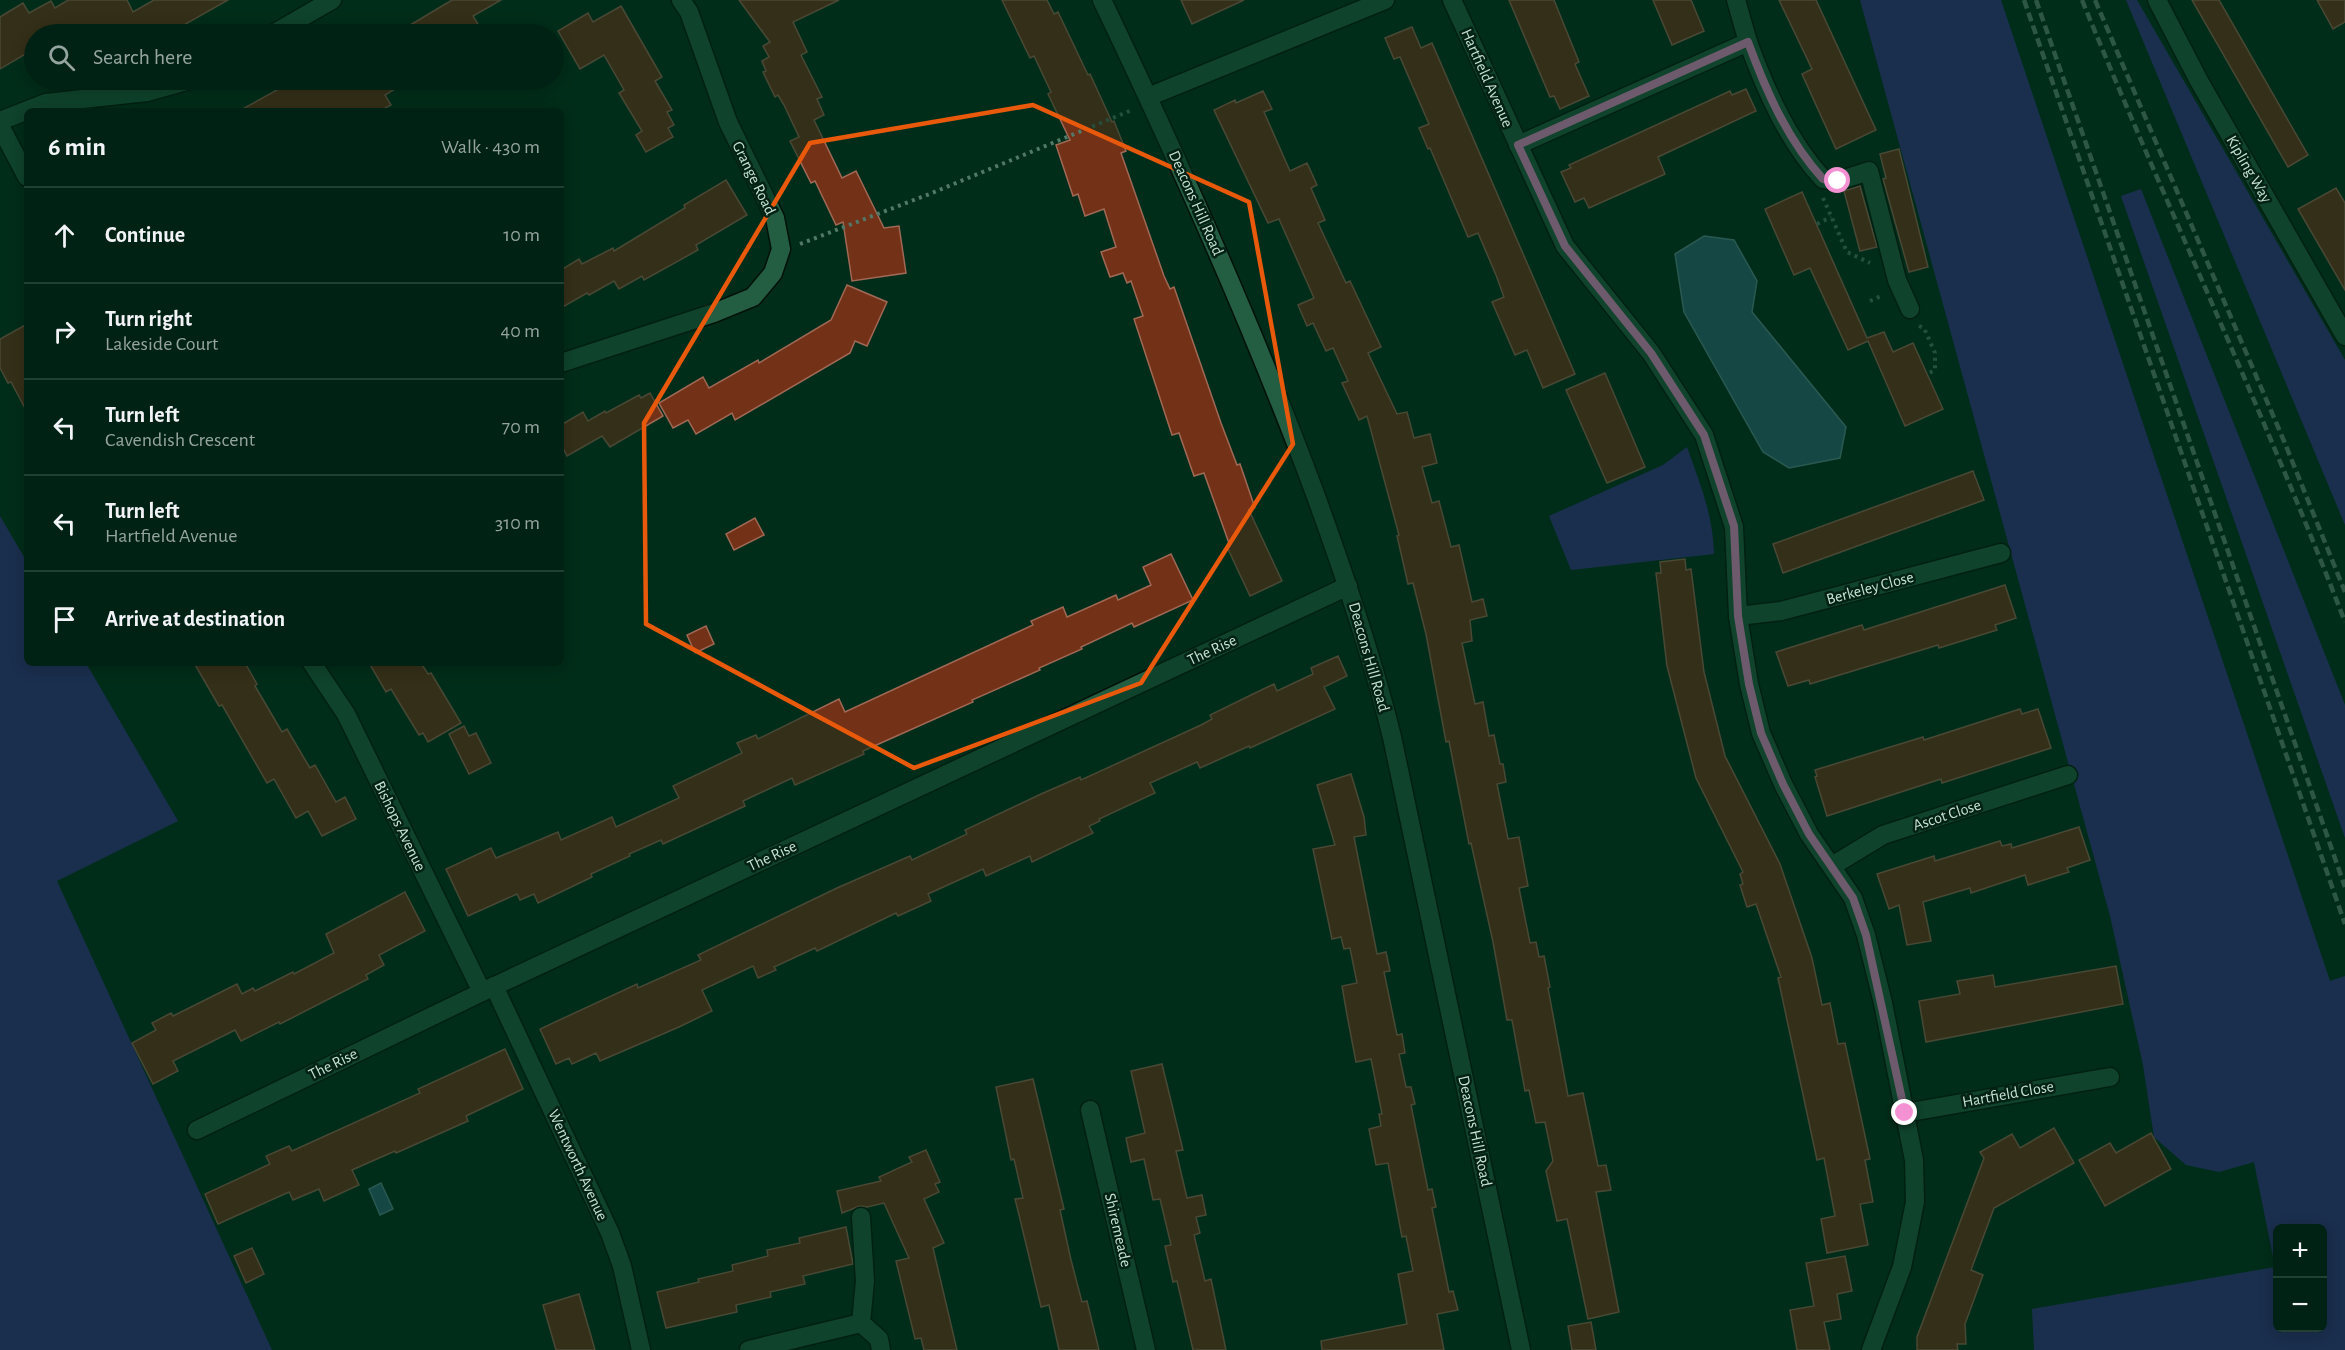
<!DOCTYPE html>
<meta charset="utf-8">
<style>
:root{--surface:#002214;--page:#0e2f22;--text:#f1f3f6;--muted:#95a4a0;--line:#223f34}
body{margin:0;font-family:"Alegreya Sans",sans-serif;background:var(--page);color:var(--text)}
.controls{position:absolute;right:18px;bottom:18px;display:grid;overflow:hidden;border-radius:9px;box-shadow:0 3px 15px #0003}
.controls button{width:54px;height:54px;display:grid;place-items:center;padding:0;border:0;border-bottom:2px solid var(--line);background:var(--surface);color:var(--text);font:30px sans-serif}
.stop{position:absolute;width:18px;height:18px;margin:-14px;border:4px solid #f491d3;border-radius:50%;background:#fff}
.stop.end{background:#f491d3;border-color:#fff;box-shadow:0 2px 6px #0008}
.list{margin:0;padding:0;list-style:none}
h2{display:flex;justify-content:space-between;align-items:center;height:78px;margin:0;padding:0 24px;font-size:26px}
h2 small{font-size:20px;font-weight:400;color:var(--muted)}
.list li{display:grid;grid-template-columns:39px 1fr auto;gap:18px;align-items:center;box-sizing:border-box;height:96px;padding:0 24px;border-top:2px solid var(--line)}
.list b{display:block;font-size:22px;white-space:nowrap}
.list p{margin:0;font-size:20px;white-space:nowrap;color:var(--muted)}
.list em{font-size:20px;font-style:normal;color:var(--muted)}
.icon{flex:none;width:33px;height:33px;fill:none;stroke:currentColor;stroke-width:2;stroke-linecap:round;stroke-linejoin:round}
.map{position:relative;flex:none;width:2345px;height:1350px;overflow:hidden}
.search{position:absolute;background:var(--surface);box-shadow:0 3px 15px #0003;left:24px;top:24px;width:540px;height:66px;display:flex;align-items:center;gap:15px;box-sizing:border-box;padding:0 21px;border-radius:33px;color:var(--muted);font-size:22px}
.panel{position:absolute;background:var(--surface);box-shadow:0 3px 15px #0003;left:24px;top:108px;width:540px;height:558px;border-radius:9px}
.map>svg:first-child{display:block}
</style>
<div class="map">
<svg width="2345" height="1350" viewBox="0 0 2345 1350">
<rect width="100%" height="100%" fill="#002d1a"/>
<g fill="#3b328f" fill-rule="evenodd">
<path d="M1860,0H2001L2330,981L2345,976V1350H2034L2032,1309L2275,1267L2254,1162L2219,1172L2186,1165L2154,1137L2143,1065L2110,916ZM2278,1228H2322V1328H2278Z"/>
<polygon points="2126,0 2137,0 2345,360 2345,525"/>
<polygon points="2141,189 2345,705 2345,838 2121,196"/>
<path d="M1687,447C1700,484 1713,514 1714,554L1571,570L1549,516L1663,465Z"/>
<polygon points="0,516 27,562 27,663 86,663 178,821 57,881 272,1350 0,1350"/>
</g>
<g fill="#2f687a" stroke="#5c8d94" stroke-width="1.5">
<polygon points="1704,236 1734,240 1757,281 1752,312 1846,427 1840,458 1789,468 1763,452 1684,312 1675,254"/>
<polygon points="381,1183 393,1209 380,1215 369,1189"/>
</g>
<g fill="#733218" stroke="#9f6956" stroke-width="1.5">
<polygon points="68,0 127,0 133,12 154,0 228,0 168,34 34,34 34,49 0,69 0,17 23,3 29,13 51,1 55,8"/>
<polygon points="452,0 501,0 473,16 484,34 395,34"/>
<polygon points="739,0 839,0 793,22 807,52 801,55 822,97 817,99 824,115 814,120 842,178 856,171 884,228 899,226 906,273 852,281 843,222 836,225 815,181 811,183 790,141 799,137 784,105 778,95 775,97 763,72 766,71 762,61 769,57 763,46 770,42"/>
<polygon points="1002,0 1047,0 1054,14 1058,12 1088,75 1090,74 1112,122 1114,121 1126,151 1121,153 1164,276 1170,289 1174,287 1221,423 1237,465 1240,464 1255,508 1249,510 1282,581 1250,596 1227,547 1230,546 1204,473 1194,476 1179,433 1172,435 1134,319 1143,316 1131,281 1127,283 1123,273 1110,277 1101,252 1116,247 1104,209 1085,216 1078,194 1073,196 1056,145 1070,140 1048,94 1051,92 1034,56 1030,58"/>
<polygon points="1181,0 1244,0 1192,24"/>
<polygon points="1509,0 1554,0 1579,62 1575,64 1589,96 1560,109 1554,96 1550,97"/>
<polygon points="1653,0 1691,0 1704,31 1672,45"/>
<polygon points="1779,0 1816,0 1876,130 1836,149 1802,74 1812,69"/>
<polygon points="2192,0 2219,0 2308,155 2288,167"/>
<polygon points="2317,0 2345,0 2345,22 2333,29"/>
<polygon points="621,6 662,77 655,81 672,110 667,112 674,125 668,128 673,137 646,152 636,135 642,131 619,93 624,90 604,55 580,69 558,31 588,13 593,22"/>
<polygon points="1412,27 1421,48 1432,43 1575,374 1543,388 1527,350 1515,355 1492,302 1504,297 1496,275 1478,233 1468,237 1430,148 1428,149 1419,128 1429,124 1400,57 1394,59 1385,38"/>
<polygon points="295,80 410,80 385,95 391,105 380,111 239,111"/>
<polygon points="1746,89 1756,111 1658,157 1665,174 1589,208 1584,198 1575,202 1561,172 1571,168 1569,165 1730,91 1732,95"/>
<polygon points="1263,91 1272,109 1264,112 1290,171 1307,163 1317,185 1311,188 1325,220 1318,223 1346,283 1350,281 1381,347 1368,353 1397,414 1407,412 1414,438 1430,434 1437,463 1422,467 1432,503 1439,501 1451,547 1459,545 1472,602 1483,599 1487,616 1470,620 1472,641 1462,643 1475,704 1483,702 1489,736 1494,735 1500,764 1503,764 1506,782 1497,784 1508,839 1519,837 1528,886 1519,888 1530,943 1536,942 1539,957 1544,956 1550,987 1548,988 1568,1096 1583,1093 1598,1166 1606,1165 1611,1190 1596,1192 1619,1312 1588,1319 1567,1219 1557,1221 1546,1171 1553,1161 1545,1122 1536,1123 1529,1090 1525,1091 1512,1020 1507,1020 1493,942 1471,843 1469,844 1449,741 1446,742 1426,634 1413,583 1408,584 1397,536 1399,535 1367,416 1359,420 1342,383 1348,381 1333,348 1326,351 1313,323 1307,326 1298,305 1314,298 1279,219 1268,223 1214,110 1235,100 1236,103"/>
<polygon points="1899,149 1928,267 1909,272 1883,179 1886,178 1880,154"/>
<polygon points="726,180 747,215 696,245 698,250 644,280 642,276 619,289 614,281 589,295 587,293 561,308 561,270 579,259 582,264 613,248 614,251 685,208 684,205"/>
<polygon points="1860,186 1877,247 1860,251 1844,191"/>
<polygon points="2336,188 2345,203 2345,290 2298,209"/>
<polygon points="1802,192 1867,338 1884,332 1893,352 1913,343 1943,409 1905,426 1868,341 1848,350 1810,268 1794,275 1765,209"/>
<polygon points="847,285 887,302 867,346 855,341 850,353 735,420 732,413 696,434 688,420 673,428 659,403 703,377 709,388 758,360 759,363 831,320"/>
<polygon points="27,324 27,412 11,382 8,383 0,368 0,339"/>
<polygon points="1605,373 1645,467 1607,483 1566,390"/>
<polygon points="650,393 663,416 610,447 602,436 567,456 561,444 561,425 583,412 588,421 605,411 606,413 639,395 641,398"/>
<polygon points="1973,471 1984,500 1783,573 1773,544"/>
<polygon points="755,518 764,535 734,550 726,534"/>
<polygon points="1171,554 1193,600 1134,627 1132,623 1081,647 1082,649 1039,668 1040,670 972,700 973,702 863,751 864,754 795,785 792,778 743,801 745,806 663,844 661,840 629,854 630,856 591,874 592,877 538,903 534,894 520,900 517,894 468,916 446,869 491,848 496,858 558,832 561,840 612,817 616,827 679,798 673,786 742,753 737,743 756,735 758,739 839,699 845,712 1033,625 1031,621 1063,607 1067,617 1116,595 1118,600 1151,585 1143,567"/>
<polygon points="1685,559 1686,570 1691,569 1704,672 1725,756 1780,864 1812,958 1822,1005 1830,1003 1838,1044 1845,1043 1870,1159 1865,1160 1873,1202 1860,1204 1868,1245 1827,1253 1821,1219 1835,1216 1824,1158 1817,1160 1778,978 1781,977 1756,904 1747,907 1740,885 1743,884 1740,874 1743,872 1696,778 1667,666 1656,573 1661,573 1660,562"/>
<polygon points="2005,585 2016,618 1995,625 1997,630 1939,648 1938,645 1810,684 1809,680 1788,686 1776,652 1862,625 1864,630"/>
<polygon points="706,626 714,644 695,653 687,635"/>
<polygon points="1338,656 1347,676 1324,687 1335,709 1250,748 1249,746 1200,768 1197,762 1150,783 1155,793 1099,819 1100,821 1089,826 1093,833 1032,862 1030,856 986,876 983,869 928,894 931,901 898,916 896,913 817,951 815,948 774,967 776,970 758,978 753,966 702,990 712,1011 679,1027 600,1061 596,1053 572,1064 569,1058 556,1064 540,1029 637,984 638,988 701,960 698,955 837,888 910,856 912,860 967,834 965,830 1041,794 1080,777 1081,780 1201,725 1212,719 1210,715 1253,694 1274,684 1277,691 1313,674 1311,668"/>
<polygon points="194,663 245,663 257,684 255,686 282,732 287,729 310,768 315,765 336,802 345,797 356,819 322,836 308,811 296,818 274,779 267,783 222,705 219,706"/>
<polygon points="369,663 421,663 428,674 431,673 461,723 428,742 423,733 419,735 391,689 386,692"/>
<polygon points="2020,709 2022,714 2038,709 2051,748 1942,783 1941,779 1827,816 1815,777 1817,776 1815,770 1923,737 1924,740"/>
<polygon points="464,726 469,736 476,733 491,763 469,774 449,734"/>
<polygon points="1351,774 1364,817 1366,835 1354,837 1367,903 1377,954 1386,952 1390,971 1384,972 1397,1035 1402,1034 1405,1053 1399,1054 1406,1087 1411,1087 1415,1104 1411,1105 1428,1190 1432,1189 1436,1207 1432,1208 1449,1292 1453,1291 1458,1310 1437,1314 1444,1350 1322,1350 1321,1341 1407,1324 1398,1274 1413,1271 1406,1236 1402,1237 1388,1163 1376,1165 1369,1129 1381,1126 1379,1114 1382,1114 1371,1059 1356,1062 1347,1015 1342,986 1357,983 1350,948 1344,949 1341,937 1332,939 1313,849 1335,845 1317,785"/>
<polygon points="2079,827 2090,860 2067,868 2069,872 2028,885 2025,875 1971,893 1970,888 1923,902 1931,941 1907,945 1899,905 1889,909 1877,874 1934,856 1935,861 2000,841 2002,846 2011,844 2012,848"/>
<polygon points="405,892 425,931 379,955 384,965 366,975 368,979 280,1024 279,1022 241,1041 235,1030 173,1061 178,1071 153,1084 132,1043 156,1030 152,1023 171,1013 173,1016 237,984 242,994 253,988 255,991 293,972 294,974 334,953 326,934"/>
<polygon points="2116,966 2123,1004 1926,1042 1919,1001 1960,994 1957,981 1993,975 1995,987"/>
<polygon points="505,1049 523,1089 466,1116 468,1121 396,1153 395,1151 352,1170 359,1185 324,1201 319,1189 293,1200 289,1192 218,1224 205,1194 270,1164 266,1156 289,1146 292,1151 420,1093 418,1089"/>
<polygon points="1162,1064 1183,1150 1176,1151 1187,1198 1202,1195 1206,1215 1196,1217 1200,1233 1194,1235 1205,1281 1211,1279 1226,1350 1193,1350 1177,1281 1173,1282 1165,1246 1171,1245 1160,1199 1153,1200 1144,1159 1131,1162 1126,1138 1145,1133 1131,1071"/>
<polygon points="1033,1079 1064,1209 1060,1210 1071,1260 1082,1302 1087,1301 1099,1350 1059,1350 1049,1305 1041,1307 1020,1219 1015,1199 1023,1198 1014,1159 1011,1160 996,1087"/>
<polygon points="2054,1128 2074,1163 1994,1208 1971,1270 1983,1275 1965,1324 1966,1344 1957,1344 1958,1350 1917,1350 1917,1337 1984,1158 1980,1152 2012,1134 2020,1148"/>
<polygon points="2151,1133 2171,1169 2105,1206 2079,1160 2110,1143 2116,1153"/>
<polygon points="926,1150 940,1182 935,1184 939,1192 924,1199 944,1243 933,1248 957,1350 924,1350 921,1338 915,1339 896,1261 909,1258 884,1203 867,1207 860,1206 842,1213 837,1191 881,1181 879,1177 912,1162 909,1157"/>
<polygon points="846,1227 853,1264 803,1276 805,1284 770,1292 771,1297 736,1305 737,1312 666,1328 657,1292 699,1282 698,1279 733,1271 732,1265 768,1256 767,1250 800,1243 799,1238"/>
<polygon points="252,1248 264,1274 246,1283 234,1256"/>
<polygon points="1845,1256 1852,1291 1837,1294 1841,1319 1824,1322 1830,1350 1797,1350 1790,1310 1814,1306 1806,1263"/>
<polygon points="579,1294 595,1350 556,1350 543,1305"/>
<polygon points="1591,1322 1596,1350 1572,1350 1568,1326"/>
</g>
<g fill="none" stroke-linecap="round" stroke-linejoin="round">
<g stroke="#021109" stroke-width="21">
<g id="minor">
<path d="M1102,0C1179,161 1252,324 1314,491C1344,573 1371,652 1392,737L1521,1350"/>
<polyline points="1452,0 1565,246 1651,353 1704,435 1734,527 1738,616 1749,684 1761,733 1783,784 1809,834 1853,898 1866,935 1883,1003 1914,1160 1915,1202 1902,1267 1871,1350"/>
<polyline points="2157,0 2199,81 2345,336"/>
<polyline points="273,34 332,0"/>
<path d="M1748,42C1766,91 1788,141 1823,179L1838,181L1869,171L1897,280L1910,309"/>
<polyline points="1148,97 1385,0"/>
<polyline points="0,121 46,103 147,92 190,80"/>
<polyline points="0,126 27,177"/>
<polyline points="1518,145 1748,42 1736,0"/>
<polyline points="561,363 714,313 753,297 773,273 781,249 775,218 728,122 689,12 681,0"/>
<polyline points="1738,616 1781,611 2001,553"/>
<polyline points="312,663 346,714 482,992"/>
<polyline points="1832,866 1883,835 2068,775"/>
<polyline points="494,986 610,1233 622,1266 641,1350"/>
<polyline points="1090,1110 1146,1350"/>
<polyline points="1905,1113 2110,1077"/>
<polyline points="197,1130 482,992 1348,586"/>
<polyline points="861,1217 865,1281 861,1323 879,1339 881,1350"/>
<polyline points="749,1350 861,1323"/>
</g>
</g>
<g stroke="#527867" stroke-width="4" stroke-dasharray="3 4.5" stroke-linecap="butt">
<polyline points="1823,198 1847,252 1870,263"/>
<polyline points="1817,224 1831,217"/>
<polyline points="800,244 932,193 1132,110"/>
<polyline points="1870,301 1883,295"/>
<polyline points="1919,326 1924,328 1935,353 1935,370 1927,374"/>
</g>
<use href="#minor" stroke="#235d42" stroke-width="18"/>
<g stroke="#648978" stroke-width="4.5" stroke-dasharray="9 4.5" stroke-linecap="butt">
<polyline points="2024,0 2345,924"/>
<polyline points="2036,0 2345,887"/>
<path d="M2082,0C2167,208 2264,412 2345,622"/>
<polyline points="2095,0 2284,441 2345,592"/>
</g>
</g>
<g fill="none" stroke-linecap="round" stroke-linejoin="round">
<path stroke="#f491d3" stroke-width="8" d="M1838,181L1823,179C1788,141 1766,91 1748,42L1518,145L1565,246L1651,353L1704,435L1734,526L1738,616L1749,684L1761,733L1783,784L1809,834L1853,898L1866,935L1905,1113"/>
</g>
<path d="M0 0H2345V1350H0ZM1033,105L1249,202L1293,444L1141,683L914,768L646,624L644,423L810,143Z" fill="#002d1a" fill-opacity=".55" fill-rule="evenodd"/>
<path fill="none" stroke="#e8590c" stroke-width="4.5" stroke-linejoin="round" d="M1033,105L1249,202L1293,444L1141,683L914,768L646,624L644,423L810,143Z"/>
<g text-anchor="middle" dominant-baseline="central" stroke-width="5" stroke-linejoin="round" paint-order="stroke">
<g font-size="16" fill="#c5e2d2" stroke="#032114">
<text transform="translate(1487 78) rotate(66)">Hartfield Avenue</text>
<text transform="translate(2249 169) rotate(60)">Kipling Way</text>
<text transform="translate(754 178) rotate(64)">Grange Road</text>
<text transform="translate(1196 203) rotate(66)">Deacons Hill Road</text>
<text transform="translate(1870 588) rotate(-15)">Berkeley Close</text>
<text transform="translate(1212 650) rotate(-25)">The Rise</text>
<text transform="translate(1369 657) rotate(74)">Deacons Hill Road</text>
<text transform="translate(1947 815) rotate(-18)">Ascot Close</text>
<text transform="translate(400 826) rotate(64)">Bishops Avenue</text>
<text transform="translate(772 856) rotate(-25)">The Rise</text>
<text transform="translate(333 1064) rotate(-26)">The Rise</text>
<text transform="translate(2008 1094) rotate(-10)">Hartfield Close</text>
<text transform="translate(1475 1131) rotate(78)">Deacons Hill Road</text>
<text transform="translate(578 1165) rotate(65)">Wentworth Avenue</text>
<text transform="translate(1118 1230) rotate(77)">Shiremeade</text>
</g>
</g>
</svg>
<div class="controls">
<button>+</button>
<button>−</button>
</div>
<div class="stop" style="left:1838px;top:181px"></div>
<div class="stop end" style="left:1905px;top:1113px"></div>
<div class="search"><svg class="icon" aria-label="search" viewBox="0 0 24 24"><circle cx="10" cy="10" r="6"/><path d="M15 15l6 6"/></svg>Search here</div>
<section class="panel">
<h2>6 min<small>Walk · 430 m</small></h2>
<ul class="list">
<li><svg class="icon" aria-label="ahead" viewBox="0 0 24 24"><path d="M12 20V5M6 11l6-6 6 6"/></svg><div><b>Continue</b></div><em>10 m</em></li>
<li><svg class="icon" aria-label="right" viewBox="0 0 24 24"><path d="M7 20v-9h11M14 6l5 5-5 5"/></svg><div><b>Turn right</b><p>Lakeside Court</p></div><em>40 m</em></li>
<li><svg class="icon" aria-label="left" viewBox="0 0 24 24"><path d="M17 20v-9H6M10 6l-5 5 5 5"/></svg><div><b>Turn left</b><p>Cavendish Crescent</p></div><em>70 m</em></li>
<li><svg class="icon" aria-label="left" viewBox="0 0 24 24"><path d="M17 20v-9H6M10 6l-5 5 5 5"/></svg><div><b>Turn left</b><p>Hartfield Avenue</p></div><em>310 m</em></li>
<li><svg class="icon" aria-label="arrive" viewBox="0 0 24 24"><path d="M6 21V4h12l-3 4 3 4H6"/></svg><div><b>Arrive at destination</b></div></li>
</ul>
</section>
</div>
